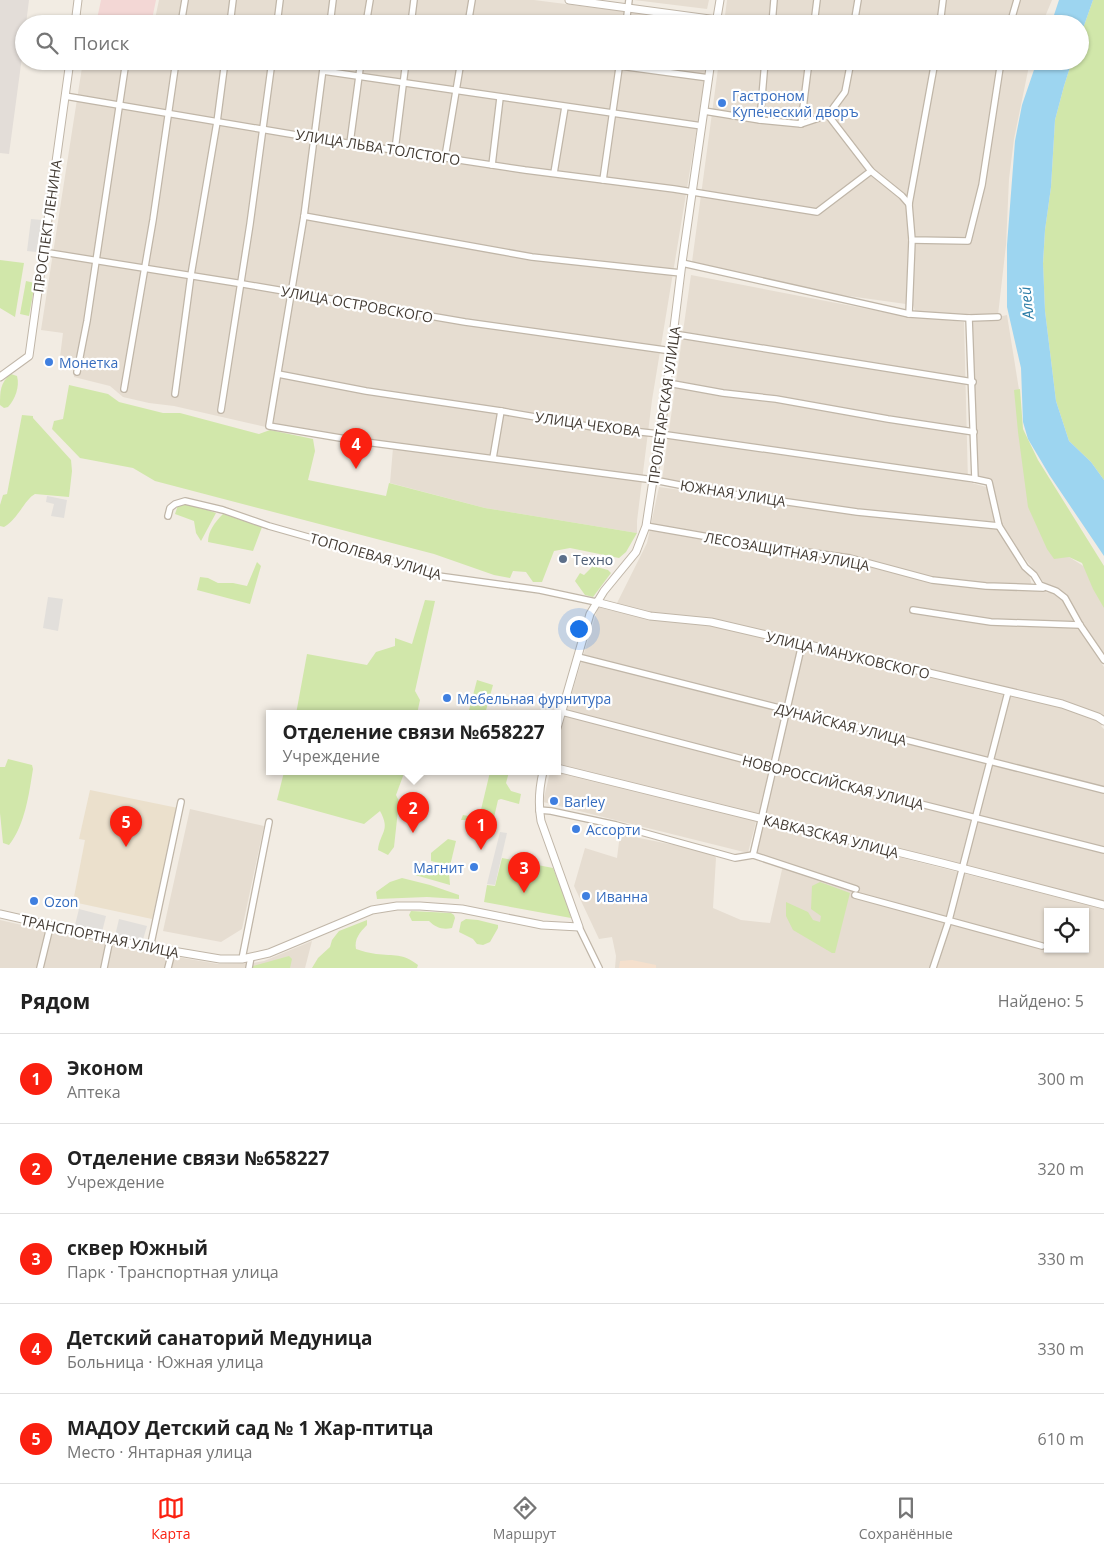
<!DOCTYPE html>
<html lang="ru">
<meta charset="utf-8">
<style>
:root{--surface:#fff;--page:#f2f2f2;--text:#222;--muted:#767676;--line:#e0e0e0;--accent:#fb2010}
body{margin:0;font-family:"Open Sans",sans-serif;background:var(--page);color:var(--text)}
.controls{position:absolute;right:15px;bottom:15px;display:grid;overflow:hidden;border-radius:0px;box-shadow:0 1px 4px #0004}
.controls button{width:45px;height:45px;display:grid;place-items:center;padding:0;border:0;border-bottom:1px solid var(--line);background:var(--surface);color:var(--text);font:25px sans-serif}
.you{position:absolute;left:578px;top:628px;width:18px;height:18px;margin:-12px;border:4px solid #fff;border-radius:50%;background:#1a73e8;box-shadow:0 0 0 8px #1a73e833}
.badge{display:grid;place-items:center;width:32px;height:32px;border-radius:50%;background:var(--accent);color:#fff;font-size:16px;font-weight:700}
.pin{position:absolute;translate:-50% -41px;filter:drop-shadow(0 1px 2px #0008)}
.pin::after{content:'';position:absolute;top:26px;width:18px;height:15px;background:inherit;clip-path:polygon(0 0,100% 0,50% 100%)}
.popup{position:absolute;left:266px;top:710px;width:295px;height:65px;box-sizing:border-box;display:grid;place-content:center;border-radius:0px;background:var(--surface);filter:drop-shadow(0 1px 4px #0005);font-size:16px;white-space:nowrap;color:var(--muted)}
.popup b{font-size:19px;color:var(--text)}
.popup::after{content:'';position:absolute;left:50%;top:100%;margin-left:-10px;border:10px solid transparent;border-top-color:var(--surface)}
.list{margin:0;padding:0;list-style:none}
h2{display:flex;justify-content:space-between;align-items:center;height:65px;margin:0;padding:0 20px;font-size:21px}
h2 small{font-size:16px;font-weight:400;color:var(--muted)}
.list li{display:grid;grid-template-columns:32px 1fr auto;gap:15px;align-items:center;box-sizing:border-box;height:90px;padding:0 20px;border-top:1px solid var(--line)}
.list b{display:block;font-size:19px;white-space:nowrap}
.list p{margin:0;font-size:16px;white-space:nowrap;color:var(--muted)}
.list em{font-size:16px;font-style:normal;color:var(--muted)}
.icon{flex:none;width:28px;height:28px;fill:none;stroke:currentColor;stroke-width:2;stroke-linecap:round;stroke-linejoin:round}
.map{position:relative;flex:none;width:1104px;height:968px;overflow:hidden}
.search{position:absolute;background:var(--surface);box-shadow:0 1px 4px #0004;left:15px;right:15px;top:15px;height:55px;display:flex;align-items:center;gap:12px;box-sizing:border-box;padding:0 18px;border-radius:28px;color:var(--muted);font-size:19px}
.sheet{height:515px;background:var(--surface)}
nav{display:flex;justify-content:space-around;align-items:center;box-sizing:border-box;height:70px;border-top:1px solid var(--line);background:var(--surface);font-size:14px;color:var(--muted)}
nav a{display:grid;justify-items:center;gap:2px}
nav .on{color:var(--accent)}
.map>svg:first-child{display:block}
</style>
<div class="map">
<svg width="1104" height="968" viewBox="0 0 1104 968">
<rect width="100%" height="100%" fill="#f2ece3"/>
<g fill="#e6ddd1" fill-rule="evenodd">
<polygon points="159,0 534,0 714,23 154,24"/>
<polygon points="634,0 709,0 707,9"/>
<polygon points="727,0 1052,0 1042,24 724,24"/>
<polygon points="83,61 708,61 652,400 637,521 637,533 485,508 390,483 393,448 270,428 174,406 149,403 123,397 110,386 74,377 77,359 60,357 63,333 41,330"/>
<polygon points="719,61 1030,61 1014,139 1009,179 1006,245 998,315 916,314 913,305 827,293 692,262"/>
<polygon points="691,275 894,314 964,322 968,482 990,488 989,482 975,479 969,318 998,317 1007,315 1020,396 1019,422 1061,552 1093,572 1104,595 1104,658 1075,609 1062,593 1045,584 996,522 865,510 662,480"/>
<polygon points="659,487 856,514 999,528 1029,574 1033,590 1051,593 1063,598 1072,619 1104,667 1104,723 1101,726 1104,729 1104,900 1094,902 758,814 748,853 543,802 550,772 557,772 557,742 598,607 613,611 647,543"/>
<polygon points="190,809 264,826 242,929 221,942 163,931"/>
<path d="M764,823L1104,909V968H615L616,956L612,937L599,939L574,886L585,848L617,858L620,834L713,853L716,858L713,908L741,920L770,923L783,865L756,855ZM1048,912H1085V949H1048Z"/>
<polygon points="0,920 119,947 218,964 253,963 264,961 312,941 305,968 0,968"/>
</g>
<polygon fill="#f5e0cd" points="632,960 656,965 656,968 619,968 620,961"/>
<polygon fill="#e3ddd8" points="0,0 29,0 26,24 24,24 24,42 9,154 0,153"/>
<polygon fill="#ebe0cc" points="90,790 178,808 152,919 73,902 85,840 79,839"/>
<polygon fill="#f3d7d5" points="101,0 156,0 151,24 115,24 114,21 97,19"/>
<g fill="#d1e7aa">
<polygon points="1093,0 1104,0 1104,480 1091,462 1069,441 1056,401 1045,311 1043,264 1045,230 1051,187 1055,120 1064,86 1072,61 1080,61 1080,37"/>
<polygon points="0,260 24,263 15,317 0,308"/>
<polygon points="26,281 35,283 29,316 20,314"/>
<path d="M11,374L17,376C20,386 15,400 8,407L4,408L0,405C0,392 0,382 11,374Z"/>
<polygon points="69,385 108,394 119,402 163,413 180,413 259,434 270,430 313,439 315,451 308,480 386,496 389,483 485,508 637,533 626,552 619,558 570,548 554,551 542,582 533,582 526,572 513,571 510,578 494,575 434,554 155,481 133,468 80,458 52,429 54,421 63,419"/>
<polygon points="1020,389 1023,429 1038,460 1104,566 1104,608 1093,589 1082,563 1069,557 1054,559 1047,549 1028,507 1018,432 1014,390"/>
<path d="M22,415L33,416V418L71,460L72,471L69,497L35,494C25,499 18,519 4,527L0,526V505L3,495L7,494Z"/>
<polygon points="187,503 216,513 201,541 196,533 194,521 175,514 178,505"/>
<path d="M223,514L262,527L253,551L208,542C208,531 215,522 223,514Z"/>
<polygon points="257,562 261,566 250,604 197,590 200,577 208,578 218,583 233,583 247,586"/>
<polygon points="593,566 608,570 611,573 593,597 585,595 575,581 580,573 584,575"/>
<polygon points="425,600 435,601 415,691 420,700 417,714 296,714 307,654 367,665 376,652 395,646 395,638 412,644"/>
<polygon points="477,680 493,685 485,714 468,714"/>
<path d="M8,759L32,765L33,769C29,794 25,825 9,845L3,843L0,813V767H5Z"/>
<path d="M284,772H402L403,776L396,795L399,801L394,847L388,855L378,850C380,832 391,831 380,811L364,824L277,800Z"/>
<polygon points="490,772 509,772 506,783 511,791 521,794 519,804 501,799 498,800 493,822 491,824 479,820 461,820 463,815 479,818"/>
<polygon points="448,839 456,841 450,866 431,861 431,853"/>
<polygon points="502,858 553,868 566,900 571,918 484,902 487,885 495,886"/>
<polygon points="420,863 449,873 450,885 415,875"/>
<polygon points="402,878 430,885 459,895 459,899 427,897 377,899 376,892 390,882"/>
<polygon points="820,882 850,893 835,953 832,953 793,930 786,916 786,902 808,912 813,920 820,922 821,916 811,909 812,886"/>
<path d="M411,911L451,913L454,915L455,918L452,928C443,930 436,928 429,921H412L409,915Z"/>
<polygon points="466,919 478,920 498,925 498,928 490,942 483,945 477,944 473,939 459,932 461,922"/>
<path d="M367,920V925C360,932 354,939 356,949C362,951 369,953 376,954C394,956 403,953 418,965L417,968H312L318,958L330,947L332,940L339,931Z"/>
<polygon points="289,956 292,959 290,968 253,968 253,966"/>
</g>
<g fill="#e2dfdb">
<polygon points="31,219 42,220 36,252 27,251"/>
<polygon points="47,496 67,500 64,518 51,516 54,504 46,502"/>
<polygon points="48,597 63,599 58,631 43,628"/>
<polygon points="500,832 507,833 495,885 487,884"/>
<polygon points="79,909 106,916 102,932 75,925"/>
<polygon points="119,919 147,926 142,943 115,936"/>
</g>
<g fill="#9dd5f0">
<polygon points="1059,0 1093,0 1080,37 1080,24 1051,24"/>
<polygon points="1037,61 1072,61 1064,86 1055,120 1051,187 1045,230 1043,263 1045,311 1056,401 1069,441 1091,462 1104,480 1104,556 1050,476 1028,439 1023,422 1021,368 1007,307 1007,245 1015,141 1022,105"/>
</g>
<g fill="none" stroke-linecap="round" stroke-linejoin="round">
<g stroke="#c0b6a8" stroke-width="8">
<g id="minor">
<polyline points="717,20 772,24"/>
<polyline points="181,24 185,0"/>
<polyline points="230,24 233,0"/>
<polyline points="277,24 280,0"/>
<polyline points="330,24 333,0"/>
<polyline points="366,24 370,0"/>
<polyline points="411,24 414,0"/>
<polyline points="468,24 472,0"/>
<polyline points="626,24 629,0"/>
<polyline points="772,24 774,0"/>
<polyline points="814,24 817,0"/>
<polyline points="854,24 858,0"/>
<polyline points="940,24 943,0"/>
<polyline points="1010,24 1017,0"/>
<polyline points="324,61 304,216 269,426 358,441 654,480 705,490 857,512 999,526"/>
<polyline points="935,61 909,204 912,240 968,241 982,185 1001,61"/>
<polyline points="620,66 709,78"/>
<polyline points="323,71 702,126"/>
<polyline points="65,96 314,138 525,170 674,189 817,212 871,171"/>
<polyline points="704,111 760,120 801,124 828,115 845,92 851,61"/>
<polyline points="828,115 871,171 902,196 909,204"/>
<polyline points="760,120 765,61"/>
<polyline points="801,124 809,61"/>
<polyline points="350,143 361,61"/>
<polyline points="395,150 406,61"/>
<polyline points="445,157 461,61"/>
<polyline points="492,165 500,98"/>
<polyline points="554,173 565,107"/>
<polyline points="603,180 620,61"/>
<polyline points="304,216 532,257 681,273"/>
<polyline points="43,252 237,283 465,322 672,351"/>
<polyline points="682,263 909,314 969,318 998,317"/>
<polyline points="909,314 912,240"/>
<polyline points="969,318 975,479"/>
<polyline points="674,334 973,382"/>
<polyline points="77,372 87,321 126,61"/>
<polyline points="278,374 366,391 501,411 593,427 660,434 975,479 989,482 999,526 1025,567 1034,575 1040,585 1056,591 1065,598 1080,625 1104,660"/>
<polyline points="668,383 723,393 776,399 888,419 974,432"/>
<polyline points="124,389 153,220 176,61"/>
<polyline points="175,394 191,275 217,122 225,61"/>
<polyline points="221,410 250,224 272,61"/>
<polyline points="493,458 501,411"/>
<polyline points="168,516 170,508 175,504 185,501 223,510 269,526 396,562 431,575 540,590 596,602"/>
<polyline points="646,526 743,543 850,558 932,580 986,586 1043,588"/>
<polyline points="913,610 991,622 1080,625"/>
<polyline points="578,657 1104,790"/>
<polyline points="562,712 773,767 1104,850"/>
<polyline points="539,810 551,811 616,825 735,858 753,855 856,889"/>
<polyline points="753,855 802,644"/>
<polyline points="855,895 1042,946"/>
<polyline points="579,927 599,968"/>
<polyline points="150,948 181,802"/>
<polyline points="242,959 269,822"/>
<polyline points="40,968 50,927"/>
<polyline points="104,968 110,939"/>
<polyline points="168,968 172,952"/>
<polyline points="249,968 251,957"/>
<polyline points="933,968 949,920 1008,692"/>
</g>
</g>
<g stroke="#c0b6a8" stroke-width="9">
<g id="tertiary">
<polyline points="569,0 717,20"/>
<polyline points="75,24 78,0"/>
<polyline points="716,24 720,0"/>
<polyline points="0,377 29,356 70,61"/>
<polyline points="596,602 650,616 711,622 1062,704 1098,717 1104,721"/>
<polyline points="557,728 590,614 604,591 636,552 646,526 664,408 682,263 711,61"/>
<polyline points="557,768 942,863 1104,905"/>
<path d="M0,914L137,945L220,959H242L269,953L372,910L397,906H420L462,909L542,925L579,927L541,821C538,804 539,789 543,772"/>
</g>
</g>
<use href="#minor" stroke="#fff" stroke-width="5.5"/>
<use href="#tertiary" stroke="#fff" stroke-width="7"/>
</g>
<g fill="#3f7fe0" stroke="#fff" stroke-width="2">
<circle cx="722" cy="103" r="5"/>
<circle cx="49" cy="362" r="5"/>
<circle cx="447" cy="698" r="5"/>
<circle cx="554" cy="801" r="5"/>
<circle cx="576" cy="829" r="5"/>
<circle cx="474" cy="867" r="5"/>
<circle cx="586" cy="896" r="5"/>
<circle cx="34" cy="901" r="5"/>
</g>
<circle fill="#5c6f8a" stroke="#fff" stroke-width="2" cx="563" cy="559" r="5"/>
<g text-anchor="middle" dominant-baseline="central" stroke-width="4.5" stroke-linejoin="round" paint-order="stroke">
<g font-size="14" fill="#366cbe" stroke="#fff" text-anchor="start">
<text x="732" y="95">Гастроном<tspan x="732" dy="16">Купеческий дворъ</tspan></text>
<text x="59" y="362">Монетка</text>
<text x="457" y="698">Мебельная фурнитура</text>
<text x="564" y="801">Barley</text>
<text x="586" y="829">Ассорти</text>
<text x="464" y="867" text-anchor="end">Магнит</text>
<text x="596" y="896">Иванна</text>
<text x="44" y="901">Ozon</text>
</g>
<g font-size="14" fill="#433b33" stroke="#fff">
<text transform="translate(378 147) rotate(9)">УЛИЦА ЛЬВА ТОЛСТОГО</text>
<text transform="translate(47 226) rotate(-82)">ПРОСПЕКТ ЛЕНИНА</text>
<text transform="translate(357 304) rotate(10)">УЛИЦА ОСТРОВСКОГО</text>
<text transform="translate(664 405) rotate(-82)">ПРОЛЕТАРСКАЯ УЛИЦА</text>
<text transform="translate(588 424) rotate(8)">УЛИЦА ЧЕХОВА</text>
<text transform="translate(733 493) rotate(9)">ЮЖНАЯ УЛИЦА</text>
<text transform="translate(787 551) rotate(10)">ЛЕСОЗАЩИТНАЯ УЛИЦА</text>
<text transform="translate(376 556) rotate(16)">ТОПОЛЕВАЯ УЛИЦА</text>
<text transform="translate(848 655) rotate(13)">УЛИЦА МАНУКОВСКОГО</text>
<text transform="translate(841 724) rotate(14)">ДУНАЙСКАЯ УЛИЦА</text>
<text transform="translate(833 782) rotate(14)">НОВОРОССИЙСКАЯ УЛИЦА</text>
<text transform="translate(831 836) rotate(14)">КАВКАЗСКАЯ УЛИЦА</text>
<text transform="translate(100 936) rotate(12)">ТРАНСПОРТНАЯ УЛИЦА</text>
</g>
<g font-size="14" fill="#4e5e75" stroke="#fff" text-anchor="start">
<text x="573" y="559">Техно</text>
</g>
<g font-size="15" font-style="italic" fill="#2c7da7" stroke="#fff">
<text transform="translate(1026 303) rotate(-96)">Алей</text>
</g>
</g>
</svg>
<div class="controls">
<button><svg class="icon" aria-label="locate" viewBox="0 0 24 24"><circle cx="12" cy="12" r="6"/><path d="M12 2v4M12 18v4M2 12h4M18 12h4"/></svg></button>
</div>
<div class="you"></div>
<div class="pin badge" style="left:481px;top:850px">1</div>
<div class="pin badge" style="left:413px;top:833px">2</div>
<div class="popup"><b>Отделение связи №658227</b>Учреждение</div>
<div class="pin badge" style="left:524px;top:893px">3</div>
<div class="pin badge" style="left:356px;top:469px">4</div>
<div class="pin badge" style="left:126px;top:847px">5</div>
<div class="search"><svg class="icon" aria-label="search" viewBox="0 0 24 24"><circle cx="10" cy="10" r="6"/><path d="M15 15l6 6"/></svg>Поиск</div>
</div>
<section class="sheet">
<h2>Рядом<small>Найдено: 5</small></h2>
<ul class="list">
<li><span class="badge">1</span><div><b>Эконом</b><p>Аптека</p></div><em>300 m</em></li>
<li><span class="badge">2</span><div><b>Отделение связи №658227</b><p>Учреждение</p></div><em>320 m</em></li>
<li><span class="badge">3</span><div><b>сквер Южный</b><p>Парк · Транспортная улица</p></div><em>330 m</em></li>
<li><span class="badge">4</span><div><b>Детский санаторий Медуница</b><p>Больница · Южная улица</p></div><em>330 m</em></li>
<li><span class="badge">5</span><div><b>МАДОУ Детский сад № 1 Жар-птитца</b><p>Место · Янтарная улица</p></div><em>610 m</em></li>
</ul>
</section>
<nav>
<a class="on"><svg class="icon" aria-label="map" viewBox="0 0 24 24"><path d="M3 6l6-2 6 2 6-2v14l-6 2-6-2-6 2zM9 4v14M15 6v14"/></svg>Карта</a>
<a><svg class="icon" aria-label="directions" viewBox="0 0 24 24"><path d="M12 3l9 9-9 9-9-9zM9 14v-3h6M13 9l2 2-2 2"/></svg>Маршрут</a>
<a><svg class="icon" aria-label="saved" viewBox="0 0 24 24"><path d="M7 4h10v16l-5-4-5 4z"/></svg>Сохранённые</a>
</nav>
